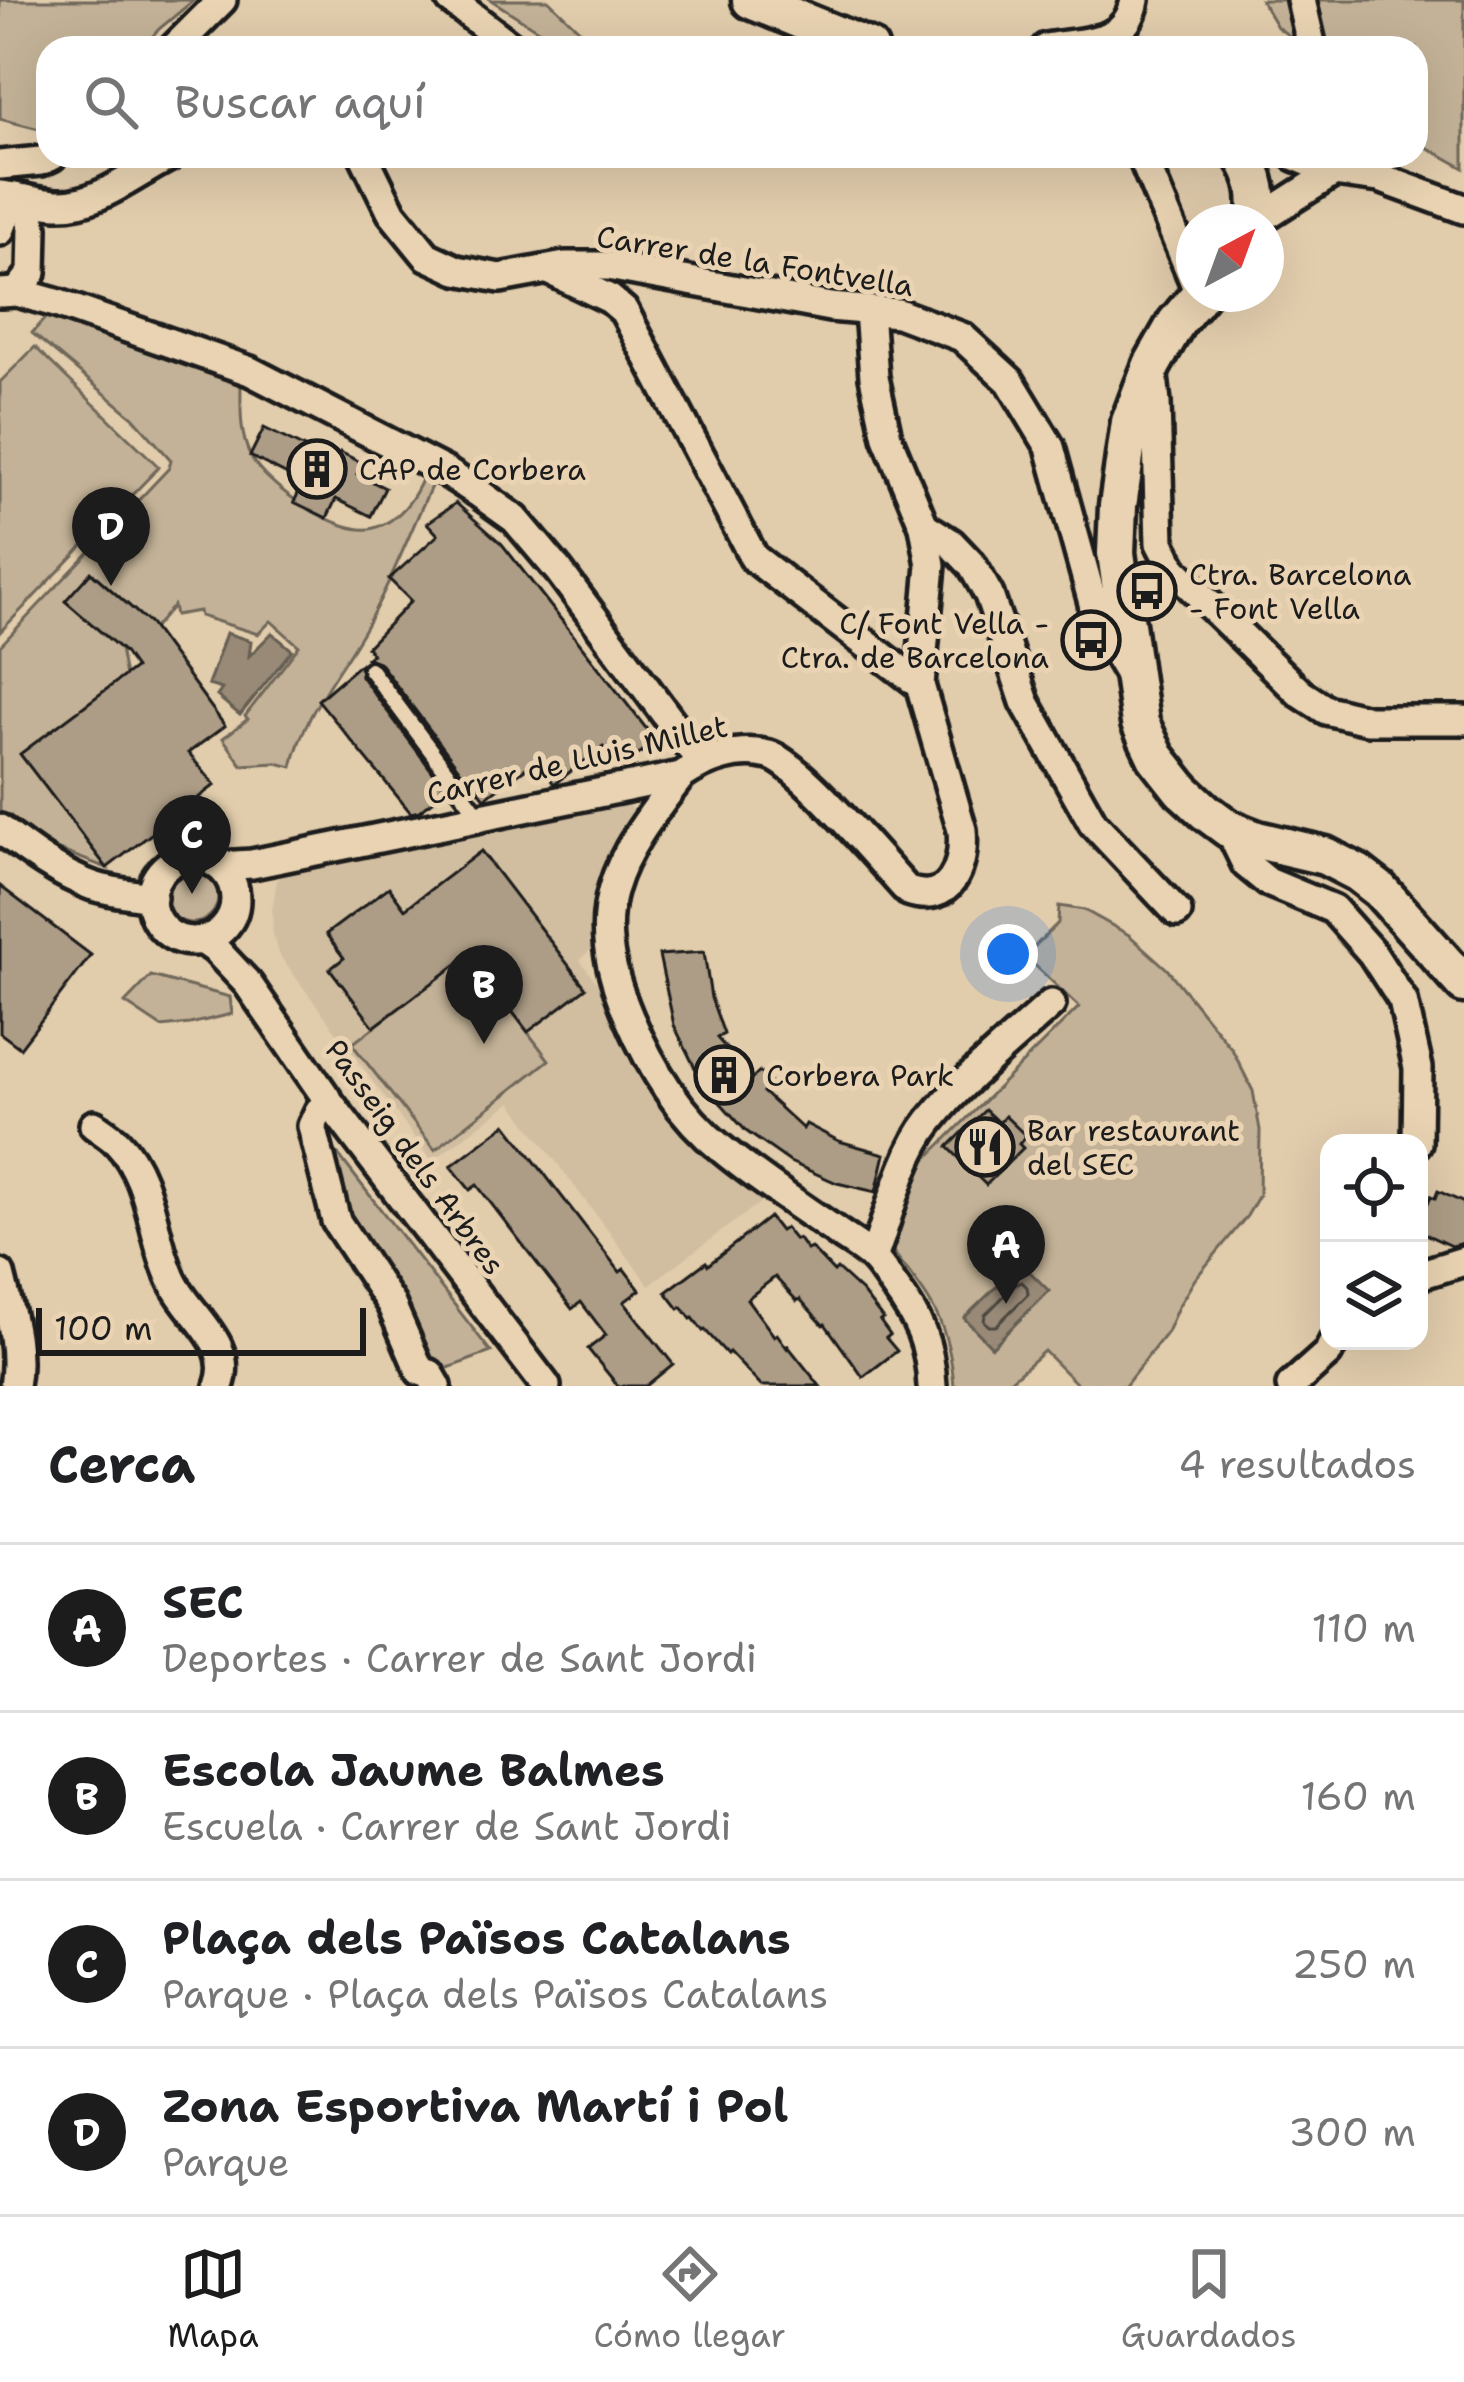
<!DOCTYPE html>
<html lang="es">
<meta charset="utf-8">
<style>
:root{--surface:#fff;--page:#f6f6f6;--text:#202124;--muted:#757577;--line:#e0e0e0;--accent:#1c1c1c}
body{margin:0;font-family:"Shantell Sans",sans-serif;background:var(--page);color:var(--text)}
.controls{position:absolute;right:36px;bottom:36px;display:grid;overflow:hidden;border-radius:24px;box-shadow:0 12px 48px #0002}
.controls button{width:108px;height:108px;display:grid;place-items:center;padding:0;border:0;border-bottom:3px solid var(--line);background:var(--surface);color:var(--text);font:60px sans-serif}
.compass{position:absolute;left:1176px;top:204px;width:108px;height:108px;border-radius:50%;background:var(--surface);box-shadow:0 12px 48px #0002;rotate:41deg}
.scale{position:absolute;left:36px;bottom:30px;width:330px;box-sizing:border-box;padding-left:12px;border:6px solid #1c1c1c;border-top:0;font-size:33px;line-height:42px;white-space:nowrap;color:#1c1c1c;-webkit-text-stroke:9px #e9d3b2;paint-order:stroke}
.you{position:absolute;left:1008px;top:954px;width:42px;height:42px;margin:-30px;border:9px solid #fff;border-radius:50%;background:#1a73e8;box-shadow:0 0 0 18px #1a73e833}
.badge{display:grid;place-items:center;width:78px;height:78px;border-radius:50%;background:var(--accent);color:#fff;font-size:39px;font-weight:700}
.pin{position:absolute;translate:-50% -99px;filter:drop-shadow(0 3px 6px #0008)}
.pin::after{content:'';position:absolute;top:63px;width:42px;height:36px;background:inherit;clip-path:polygon(0 0,100% 0,50% 100%)}
.list{margin:0;padding:0;list-style:none}
h2{display:flex;justify-content:space-between;align-items:center;height:156px;margin:0;padding:0 48px;font-size:51px}
h2 small{font-size:39px;font-weight:400;color:var(--muted)}
.list li{display:grid;grid-template-columns:78px 1fr auto;gap:36px;align-items:center;box-sizing:border-box;height:168px;padding:0 48px;border-top:3px solid var(--line)}
.list b{display:block;font-size:45px;white-space:nowrap}
.list p{margin:0;font-size:39px;white-space:nowrap;color:var(--muted)}
.list em{font-size:39px;font-style:normal;color:var(--muted)}
.icon{flex:none;width:66px;height:66px;fill:none;stroke:currentColor;stroke-width:2;stroke-linecap:round;stroke-linejoin:round}
.map{position:relative;flex:none;width:1464px;height:1386px;overflow:hidden}
.search{position:absolute;background:var(--surface);box-shadow:0 12px 48px #0002;left:36px;right:36px;top:36px;height:132px;display:flex;align-items:center;gap:30px;box-sizing:border-box;padding:0 42px;border-radius:36px;color:var(--muted);font-size:45px}
.sheet{height:828px;background:var(--surface)}
nav{display:flex;justify-content:space-around;align-items:center;box-sizing:border-box;height:168px;border-top:3px solid var(--line);background:var(--surface);font-size:33px;color:var(--muted)}
nav a{display:grid;justify-items:center;gap:6px}
nav .on{color:var(--accent)}
.map>svg:first-child{display:block}
</style>
<div class="map">
<svg width="1464" height="1386" viewBox="0 0 1464 1386">
<rect width="100%" height="100%" fill="#e1ccac"/>
<filter id="ink" filterUnits="userSpaceOnUse"><feTurbulence type="fractalNoise" baseFrequency=".00833" numOctaves="2"/><feDisplacementMap in="SourceGraphic" scale="24" xChannelSelector="R" yChannelSelector="G"/><feConvolveMatrix kernelMatrix="1 2 1 2 8 2 1 2 1" color-interpolation-filters="sRGB"/></filter>
<g filter="url(#ink)">
<polygon fill="#d1bea1" points="620,801 628,803 635,814 595,884 589,932 591,949 580,960 597,983 630,1060 664,1115 701,1153 765,1199 649,1285 511,1102 432,1161 280,956 273,935 272,911 277,880 284,873"/>
<g fill="#c3b297" stroke="#70675a" stroke-width="3">
<polygon points="0,0 194,0 159,29 142,48 48,48 47,131 0,119"/>
<polygon points="491,0 548,0 590,40 593,48 566,48"/>
<polygon points="1261,0 1464,0 1464,168 1416,141 1416,48 1306,48 1277,27"/>
<path d="M47,316L241,381C241,406 239,432 250,455C264,485 341,538 374,528C399,521 415,498 424,475L434,480C413,525 395,573 371,617C345,667 304,710 292,767L277,763L242,765L223,738L248,719L245,716L299,646L271,621L258,634L200,616L199,611L175,615L173,606L153,629L149,624L120,649L125,676L21,754L107,868L48,846L0,813V646L169,468L171,460L133,417L32,333Z"/>
<polygon points="35,347 159,467 0,632 0,382"/>
<circle cx="192" cy="897" r="26"/>
<path d="M1059,906L1084,910L1129,935L1167,969L1232,1049L1253,1091L1260,1130L1259,1195L1247,1216L1195,1279L1178,1307L1167,1332L1125,1386H1100L1097,1384L1079,1386L1044,1351L1004,1386H954C949,1320 930,1299 890,1248L925,1160L1079,1007L1025,956L1058,923Z"/>
<polygon points="469,955 549,1060 435,1150 352,1044"/>
<polygon points="151,976 230,997 232,1014 190,1024 161,1027 125,1003"/>
<polygon points="327,1140 491,1352 443,1370 426,1355 337,1191"/>
</g>
<g fill="#988a77" stroke="#665e53" stroke-width="3">
<polygon points="226,633 251,641 249,656 272,633 292,650 240,715 217,696 222,689 208,685"/>
<polygon points="1021,1263 1049,1291 992,1347 964,1318"/>
</g>
<g fill="none" stroke-linecap="round" stroke-linejoin="round">
<polygon stroke="#4e4840" stroke-width="3" points="1017,1283 1022,1282 1027,1287 1028,1294 996,1326 989,1326 984,1321 985,1315"/>
</g>
<g fill="#ad9d86" stroke="#1c1c1c" stroke-width="3">
<polygon points="264,428 335,463 340,452 362,463 357,474 385,488 371,516 336,499 327,518 294,502 303,483 250,456"/>
<polygon points="456,503 502,544 656,741 619,769 603,747 554,784 537,760 485,798 467,775 465,777 379,662 367,658 372,654 367,647 411,601 389,579 438,535 427,523"/>
<polygon points="91,572 150,624 225,726 188,753 215,785 107,868 20,754 135,668 123,651 65,601"/>
<polygon points="360,664 361,676 447,791 419,811 411,813 318,700"/>
<polygon points="481,851 586,988 528,1032 469,955 374,1027 330,969 344,958 326,934 389,887 405,909"/>
<polygon points="0,886 91,955 20,1048 0,1033"/>
<polygon points="704,952 711,998 724,1034 717,1038 752,1078 760,1072 770,1083 763,1092 803,1129 806,1124 839,1141 885,1154 876,1192 837,1183 790,1162 746,1131 710,1091 694,1066 674,1025 659,955"/>
<polygon points="985,1110 999,1123 1005,1116 1026,1136 1019,1144 1023,1148 986,1185 948,1147"/>
<polygon points="506,1124 620,1272 624,1269 640,1290 624,1302 673,1364 646,1386 618,1386 588,1349 606,1335 581,1302 572,1309 477,1185 470,1190 451,1166"/>
<polygon points="1438,1191 1464,1203 1464,1243 1451,1246 1419,1231 1419,1222 1431,1196 1435,1198"/>
<polygon points="769,1217 780,1231 785,1228 795,1240 798,1238 807,1250 811,1248 834,1272 837,1269 862,1292 883,1319 880,1321 890,1335 886,1338 897,1351 863,1377 825,1324 823,1325 800,1299 797,1301 775,1277 747,1299 774,1336 777,1334 787,1348 788,1346 820,1386 761,1386 729,1352 727,1354 705,1330 703,1331 693,1318 691,1319 682,1307 679,1309 666,1292 706,1262 708,1265"/>
</g>
<g fill="none" stroke-linecap="round" stroke-linejoin="round">
<g stroke="#1c1c1c" stroke-width="22">
<polyline id="lane" points="370,669 481,818"/>
</g>
<g stroke="#1c1c1c" stroke-width="36">
<g id="street">
<polyline points="451,0 513,48"/>
<polyline points="1301,0 1312,48"/>
<polyline points="174,48 222,0"/>
<path d="M1046,48C1085,41 1127,46 1135,0"/>
<polyline points="364,156 392,213 427,256 457,270 500,278 565,266 608,266 830,307 898,313 962,337 1010,381 1050,447 1093,603 1095,618 1128,673"/>
<polyline points="1142,156 1194,281"/>
<polyline points="1295,156 1334,172 1380,178 1464,209"/>
<polyline points="0,165 41,161 52,156"/>
<path d="M0,195C19,197 38,203 57,204C98,206 135,173 170,156"/>
<polyline points="1257,221 1334,172 1339,165"/>
<polyline points="0,231 13,197"/>
<polyline points="551,271 610,299 624,311 754,558 920,685"/>
<polyline points="17,292 32,273 33,228 26,199"/>
<polyline points="0,293 17,292 59,304 250,371 446,472 480,494 515,519 559,571 701,762"/>
<polyline points="1152,367 1156,403 1160,543 1174,570 1300,693 1326,710 1368,720 1464,720"/>
<polyline points="924,526 951,543 972,565 989,595 1025,702 1093,823 1177,912"/>
<path d="M681,776C615,861 583,910 629,1017C651,1068 679,1115 723,1150C758,1179 797,1204 834,1230C846,1239 861,1247 872,1257C880,1265 887,1276 894,1286C919,1320 930,1343 932,1386"/>
<path d="M0,829C28,851 59,874 93,886C112,892 132,894 152,897"/>
<polyline points="1229,829 1246,864 1268,882 1333,909 1372,953 1403,1001 1418,1068 1417,1143"/>
<circle cx="193" cy="899" r="42"/>
<path d="M219,866L252,864L681,776C705,759 739,747 769,755C799,763 882,863 908,891C951,906 965,866 962,830L920,685L931,565L924,526L887,437L874,377L869,311"/>
<polyline points="202,940 215,949 248,984 330,1103 546,1386"/>
<polyline points="330,1103 319,1111 312,1126 336,1221 391,1304 420,1371 430,1374 437,1386"/>
<path d="M94,1125C101,1130 110,1136 117,1142C153,1179 151,1236 172,1280C188,1316 236,1343 219,1386"/>
<path d="M873,1258C889,1216 902,1156 930,1121C965,1077 1011,1041 1051,1004"/>
<path d="M0,1274C9,1311 21,1348 14,1386"/>
<polyline points="1419,1275 1464,1261"/>
<polyline points="1291,1386 1328,1353 1334,1341"/>
</g>
</g>
<g stroke="#1c1c1c" stroke-width="45">
<g id="secondary">
<polyline points="751,0 869,48"/>
<path d="M1243,156C1257,177 1260,197 1256,222"/>
<polyline points="1200,294 1176,323 1152,365 1140,395 1130,422 1118,506 1116,553 1140,723 1156,757 1182,790 1206,812 1229,829 1257,840 1325,856 1358,873 1380,890 1464,984"/>
</g>
</g>
<use href="#lane" stroke="#e9d3b2" stroke-width="14"/>
<use href="#street" stroke="#e9d3b2" stroke-width="27"/>
<use href="#secondary" stroke="#e9d3b2" stroke-width="36"/>
</g>
</g>
<defs>
<g id="building-ring" transform="scale(3)"><circle r="9.5" fill="#e9d3b2" stroke="#1c1c1c" stroke-width="1.5"/><path d="M-4-6H4V6H1V3H-1V6H-4ZM-2.5-4.3h1.7v1.8h-1.7ZM.8-4.3h1.7v1.8H.8ZM-2.5-1h1.7V.8h-1.7ZM.8-1h1.7V.8H.8Z" fill="#1c1c1c"/></g>
<g id="bus-ring" transform="scale(3)"><circle r="9.5" fill="#e9d3b2" stroke="#1c1c1c" stroke-width="1.5"/><path d="M-5-6H5V4H4V6H2V4H-2V6H-4V4H-5ZM-3.5-4V0h7V-4ZM-3.5 1.2v1.5H-2V1.2ZM2 1.2v1.5H3.5V1.2Z" fill="#1c1c1c"/></g>
<g id="restaurant-ring" transform="scale(3)"><circle r="9.5" fill="#e9d3b2" stroke="#1c1c1c" stroke-width="1.5"/><path d="M-5-6h1v4h1v-4h1v4h1v-4h1v5L-1.5 .5V6h-2V.5L-5-1ZM5-6V6H3V1.5H1.5Q1.5-4 5-6Z" fill="#1c1c1c"/></g>
</defs>
<g fill-rule="evenodd">
<use href="#building-ring" x="317" y="469"/>
<use href="#bus-ring" x="1147" y="591"/>
<use href="#bus-ring" x="1091" y="640"/>
<use href="#building-ring" x="724" y="1075"/>
<use href="#restaurant-ring" x="985" y="1147"/>
</g>
<g text-anchor="middle" dominant-baseline="central" stroke-width="10" stroke-linejoin="round" paint-order="stroke">
<g font-size="30" fill="#1c1c1c" stroke="#e9d3b2">
<text transform="translate(755 261) rotate(9)">Carrer de la Fontvella</text>
<text transform="translate(577 760) rotate(-13)">Carrer de Lluis Millet</text>
<text transform="translate(415 1157) rotate(54)">Passeig dels Arbres</text>
</g>
<g font-size="30" fill="#1c1c1c" stroke="#e9d3b2" text-anchor="start">
<text x="359" y="469">CAP de Corbera</text>
<text x="1189" y="574">Ctra. Barcelona<tspan x="1189" dy="34">- Font Vella</tspan></text>
<text x="1049" y="623" text-anchor="end">C/ Font Vella -<tspan x="1049" dy="34">Ctra. de Barcelona</tspan></text>
<text x="766" y="1075">Corbera Park</text>
<text x="1027" y="1130">Bar restaurant<tspan x="1027" dy="34">del SEC</tspan></text>
</g>
</g>
</svg>
<div class="controls">
<button><svg class="icon" aria-label="locate" viewBox="0 0 24 24"><circle cx="12" cy="12" r="6"/><path d="M12 2v4M12 18v4M2 12h4M18 12h4"/></svg></button>
<button><svg class="icon" aria-label="layers" viewBox="0 0 24 24"><path d="M12 4l9 5-9 5-9-5zM3 14l9 5 9-5"/></svg></button>
</div>
<svg class="compass" viewBox="-18 -18 36 36"><path d="M0-13l5 13h-10z" fill="#e53935"/><path d="M0 13l5-13h-10z" fill="#757577"/></svg>
<div class="scale">100 m</div>
<div class="you"></div>
<div class="pin badge" style="left:1006px;top:1304px">A</div>
<div class="pin badge" style="left:484px;top:1044px">B</div>
<div class="pin badge" style="left:192px;top:894px">C</div>
<div class="pin badge" style="left:111px;top:586px">D</div>
<div class="search"><svg class="icon" aria-label="search" viewBox="0 0 24 24"><circle cx="10" cy="10" r="6"/><path d="M15 15l6 6"/></svg>Buscar aquí</div>
</div>
<section class="sheet">
<h2>Cerca<small>4 resultados</small></h2>
<ul class="list">
<li><span class="badge">A</span><div><b>SEC</b><p>Deportes · Carrer de Sant Jordi</p></div><em>110 m</em></li>
<li><span class="badge">B</span><div><b>Escola Jaume Balmes</b><p>Escuela · Carrer de Sant Jordi</p></div><em>160 m</em></li>
<li><span class="badge">C</span><div><b>Plaça dels Països Catalans</b><p>Parque · Plaça dels Països Catalans</p></div><em>250 m</em></li>
<li><span class="badge">D</span><div><b>Zona Esportiva Martí i Pol</b><p>Parque</p></div><em>300 m</em></li>
</ul>
</section>
<nav>
<a class="on"><svg class="icon" aria-label="map" viewBox="0 0 24 24"><path d="M3 6l6-2 6 2 6-2v14l-6 2-6-2-6 2zM9 4v14M15 6v14"/></svg>Mapa</a>
<a><svg class="icon" aria-label="directions" viewBox="0 0 24 24"><path d="M12 3l9 9-9 9-9-9zM9 14v-3h6M13 9l2 2-2 2"/></svg>Cómo llegar</a>
<a><svg class="icon" aria-label="saved" viewBox="0 0 24 24"><path d="M7 4h10v16l-5-4-5 4z"/></svg>Guardados</a>
</nav>
